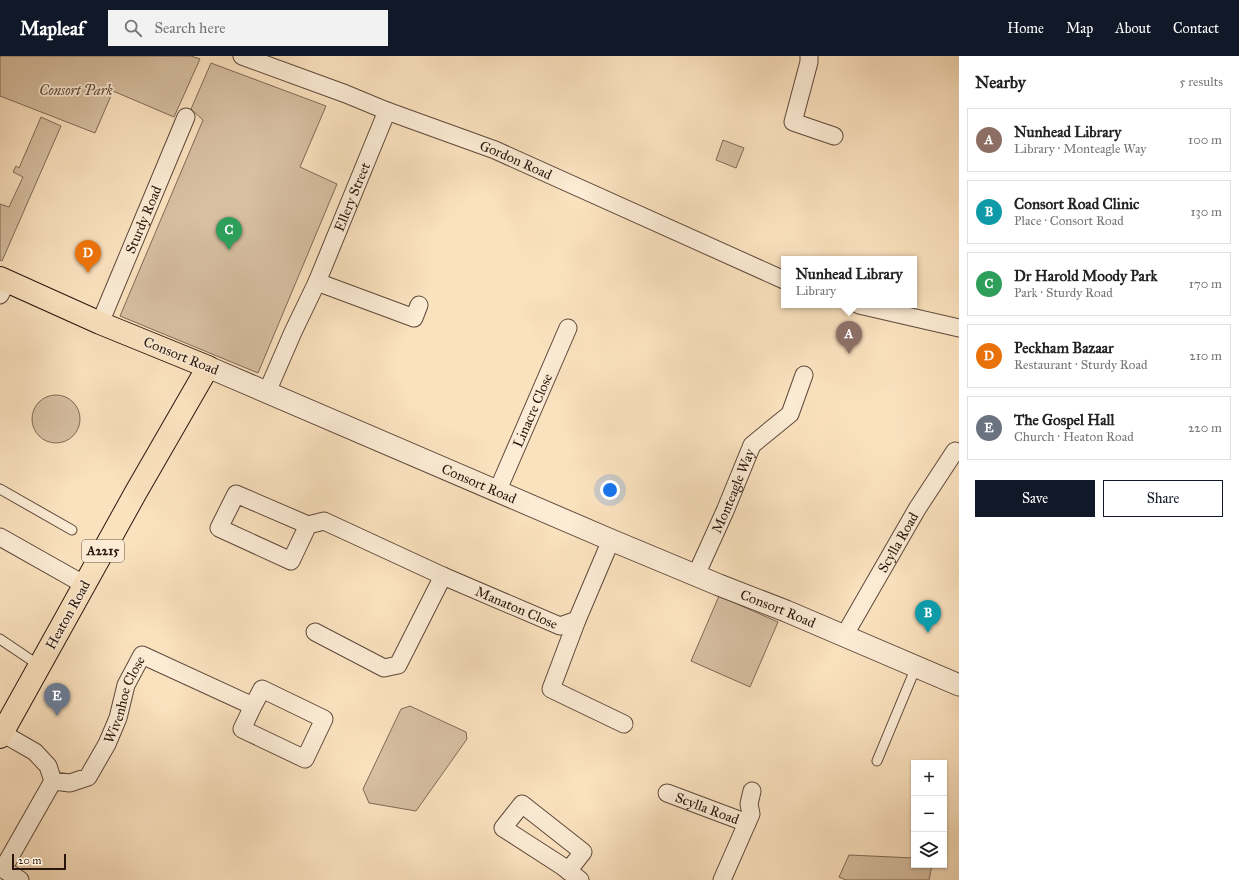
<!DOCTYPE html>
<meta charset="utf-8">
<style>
:root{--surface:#fff;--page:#f2f2f2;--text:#222;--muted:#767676;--line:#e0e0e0;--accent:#111827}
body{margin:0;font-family:"IM FELL Great Primer",serif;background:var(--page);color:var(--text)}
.controls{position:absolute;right:12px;bottom:12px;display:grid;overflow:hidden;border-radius:0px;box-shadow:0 1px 3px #0004}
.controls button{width:36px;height:36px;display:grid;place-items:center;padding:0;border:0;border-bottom:1px solid var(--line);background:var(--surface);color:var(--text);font:20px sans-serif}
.scale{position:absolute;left:12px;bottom:10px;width:54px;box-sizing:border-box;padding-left:4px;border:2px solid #2a150d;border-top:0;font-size:11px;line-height:14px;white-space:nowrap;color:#2a150d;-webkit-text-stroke:3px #fcecd5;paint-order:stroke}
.you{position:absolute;left:610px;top:434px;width:14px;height:14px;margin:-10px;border:3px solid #fff;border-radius:50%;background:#1a73e8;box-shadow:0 0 0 6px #1a73e833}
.badge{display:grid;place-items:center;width:26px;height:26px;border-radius:50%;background:var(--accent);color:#fff;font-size:13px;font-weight:700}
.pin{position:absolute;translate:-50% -33px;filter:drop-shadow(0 1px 2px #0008)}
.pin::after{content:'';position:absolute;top:21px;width:14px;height:12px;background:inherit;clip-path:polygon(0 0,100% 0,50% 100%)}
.popup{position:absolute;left:781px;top:200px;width:136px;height:52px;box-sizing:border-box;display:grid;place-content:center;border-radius:0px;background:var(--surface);filter:drop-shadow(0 1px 3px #0005);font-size:13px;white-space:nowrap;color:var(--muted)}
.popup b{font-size:15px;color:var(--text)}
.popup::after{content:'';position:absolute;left:50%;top:100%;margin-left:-8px;border:8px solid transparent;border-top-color:var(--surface)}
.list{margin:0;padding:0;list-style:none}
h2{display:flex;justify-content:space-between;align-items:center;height:52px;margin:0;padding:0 16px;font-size:17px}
h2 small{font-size:13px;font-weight:400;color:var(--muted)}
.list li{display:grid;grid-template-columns:26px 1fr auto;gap:12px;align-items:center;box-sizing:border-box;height:64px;margin:0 8px 8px;padding:0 8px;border:1px solid var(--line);border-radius:0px}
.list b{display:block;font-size:15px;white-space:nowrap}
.list p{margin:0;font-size:13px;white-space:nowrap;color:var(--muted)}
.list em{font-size:13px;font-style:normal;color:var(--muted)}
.actions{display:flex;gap:8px;padding:12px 16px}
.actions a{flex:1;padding:9px 0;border:1px solid var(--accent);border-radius:0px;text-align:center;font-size:14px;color:var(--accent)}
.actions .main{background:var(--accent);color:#fff}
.icon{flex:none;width:22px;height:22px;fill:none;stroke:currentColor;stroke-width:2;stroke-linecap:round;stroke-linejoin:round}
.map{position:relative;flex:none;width:959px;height:824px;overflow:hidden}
header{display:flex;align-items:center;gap:24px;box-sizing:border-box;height:56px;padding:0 20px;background:var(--accent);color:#fff}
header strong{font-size:19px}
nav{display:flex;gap:22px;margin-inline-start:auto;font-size:14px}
.search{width:280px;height:36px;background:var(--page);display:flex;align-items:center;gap:10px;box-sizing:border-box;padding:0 14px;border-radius:0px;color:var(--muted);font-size:15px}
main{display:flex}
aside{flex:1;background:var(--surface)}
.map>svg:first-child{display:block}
</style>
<header>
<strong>Mapleaf</strong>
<div class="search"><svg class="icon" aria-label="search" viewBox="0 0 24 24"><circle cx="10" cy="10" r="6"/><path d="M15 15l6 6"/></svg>Search here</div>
<nav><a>Home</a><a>Map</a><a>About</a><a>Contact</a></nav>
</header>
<main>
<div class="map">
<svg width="959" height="824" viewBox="0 0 959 824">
<rect width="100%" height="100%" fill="#fbe2bf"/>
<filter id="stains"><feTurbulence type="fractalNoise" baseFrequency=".005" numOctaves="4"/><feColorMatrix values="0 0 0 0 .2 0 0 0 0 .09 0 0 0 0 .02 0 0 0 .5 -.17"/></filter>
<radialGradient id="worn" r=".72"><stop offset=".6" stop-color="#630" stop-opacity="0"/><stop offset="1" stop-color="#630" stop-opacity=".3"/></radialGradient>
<g fill="#d7bfa1" stroke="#806a57">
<polygon points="0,0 191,0 200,3 174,61 113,35 95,77 0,40"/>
<polygon points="211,7 326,50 300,111 337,128 258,317 120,260 203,64 191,53"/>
<polygon points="41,61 61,70 2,205 0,204 0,148 9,151 23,121 13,116 16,110 19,112"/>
<polygon points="723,84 744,92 736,112 716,104"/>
<circle cx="56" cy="363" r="24"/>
<polygon points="719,540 778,566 750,631 691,605"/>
<polygon points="410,650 466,676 467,683 416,755 369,747 363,733 401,653"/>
<polygon points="849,799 914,802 914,809 932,809 929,824 846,824 839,821"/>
</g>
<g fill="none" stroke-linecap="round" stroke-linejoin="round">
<g stroke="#5e483a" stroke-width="11">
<g id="service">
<polyline points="0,433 72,474"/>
<polyline points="0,583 40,610"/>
<polyline points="877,705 916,611"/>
</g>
</g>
<g stroke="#5e483a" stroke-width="19">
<g id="minor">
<path id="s1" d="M242,0L346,38L387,55L495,94L784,224"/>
<polyline points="809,0 809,6 793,66 834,80"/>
<polyline points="317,226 414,262 419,249"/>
<polyline points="0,239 7,225"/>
<polyline points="859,249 959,272"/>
<path id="s2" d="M100,267L186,61"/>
<path id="s3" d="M267,336L293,276L317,226L387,55"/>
<path id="s4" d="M497,436L568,272"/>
<path id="s5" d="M308,469L291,505L219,472L236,438L308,469L324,465L443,520L560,570L577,564L611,484"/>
<polyline points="0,481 85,529"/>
<path id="s6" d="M696,519L725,455L752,389L790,358L804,319"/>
<polyline points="577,564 551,633 624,668"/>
<polyline points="315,576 384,612 398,609 443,520"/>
<path id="s7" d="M844,580L917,453L955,395"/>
<path id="s8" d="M2,677L35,696L48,710L53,725L70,727L88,721L107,688L118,662L126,629L142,599L253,650L242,673L305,703L324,663L262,633L253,650"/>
<path id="s9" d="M667,737L747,767"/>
<polyline points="568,815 583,796 522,748 503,772 562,810 580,824"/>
<polyline points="20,824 3,813 53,725"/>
<polyline points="722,824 751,758 749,748 752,735"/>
</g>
</g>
<g stroke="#5e483a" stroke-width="23">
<g id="tertiary">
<path id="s10" d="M208,311L611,484L719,529L786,555L959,629"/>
</g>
</g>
<g stroke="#2a150d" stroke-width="24">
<polyline id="primary" points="0,222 100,267 208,311 136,436 0,681"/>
</g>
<use href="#service" stroke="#fcecd5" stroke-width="9"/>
<use href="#minor" stroke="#fcecd5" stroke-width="17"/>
<use href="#tertiary" stroke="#fcecd5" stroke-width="21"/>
<use href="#primary" stroke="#fbe2bf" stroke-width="22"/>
</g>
<g text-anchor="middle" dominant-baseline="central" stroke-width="3.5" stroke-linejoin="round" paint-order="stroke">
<rect fill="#fcecd5" stroke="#695649" stroke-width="1" x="82" y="484" width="42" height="22" rx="3"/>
<g font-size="13" font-weight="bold" fill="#2a150d">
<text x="103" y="495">A2215</text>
</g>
<g font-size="14" font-style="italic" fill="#5e4839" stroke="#fcecd5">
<text x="76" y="34">Consort Park</text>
</g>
<g font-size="14" fill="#2a150d" stroke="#fcecd5">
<text stroke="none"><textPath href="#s1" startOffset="293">Gordon Road</textPath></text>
<text stroke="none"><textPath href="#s3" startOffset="213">Ellery Street</textPath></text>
<text stroke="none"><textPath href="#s2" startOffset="112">Sturdy Road</textPath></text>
<text transform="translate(181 300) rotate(22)">Consort Road</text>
<text stroke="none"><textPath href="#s4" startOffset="89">Linacre Close</textPath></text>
<text stroke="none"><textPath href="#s10" startOffset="295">Consort Road</textPath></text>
<text stroke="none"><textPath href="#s6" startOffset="92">Monteagle Way</textPath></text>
<text stroke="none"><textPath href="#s7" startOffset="108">Scylla Road</textPath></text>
<text stroke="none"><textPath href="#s5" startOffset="463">Manaton Close</textPath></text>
<text stroke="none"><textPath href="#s10" startOffset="619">Consort Road</textPath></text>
<text transform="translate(68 559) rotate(-61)">Heaton Road</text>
<text stroke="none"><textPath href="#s8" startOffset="195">Wivenhoe Close</textPath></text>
<text stroke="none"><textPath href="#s9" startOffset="43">Scylla Road</textPath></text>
</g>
</g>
<rect width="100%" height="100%" filter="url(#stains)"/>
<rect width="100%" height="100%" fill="url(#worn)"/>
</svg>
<div class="controls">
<button>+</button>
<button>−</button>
<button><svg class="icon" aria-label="layers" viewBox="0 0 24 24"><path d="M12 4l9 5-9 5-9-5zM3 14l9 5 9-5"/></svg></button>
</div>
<div class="scale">20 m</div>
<div class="you"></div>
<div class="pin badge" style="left:849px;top:298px;background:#8d6e63">A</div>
<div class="popup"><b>Nunhead Library</b>Library</div>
<div class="pin badge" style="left:928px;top:577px;background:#0f9aa8">B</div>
<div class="pin badge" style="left:229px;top:194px;background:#2e9e5b">C</div>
<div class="pin badge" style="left:88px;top:217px;background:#e8710a">D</div>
<div class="pin badge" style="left:57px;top:660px;background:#6b7280">E</div>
</div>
<aside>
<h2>Nearby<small>5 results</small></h2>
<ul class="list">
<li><span class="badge" style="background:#8d6e63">A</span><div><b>Nunhead Library</b><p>Library · Monteagle Way</p></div><em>100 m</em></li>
<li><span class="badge" style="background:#0f9aa8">B</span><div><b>Consort Road Clinic</b><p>Place · Consort Road</p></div><em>130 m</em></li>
<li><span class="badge" style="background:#2e9e5b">C</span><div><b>Dr Harold Moody Park</b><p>Park · Sturdy Road</p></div><em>170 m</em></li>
<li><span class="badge" style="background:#e8710a">D</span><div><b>Peckham Bazaar</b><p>Restaurant · Sturdy Road</p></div><em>210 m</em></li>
<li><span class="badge" style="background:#6b7280">E</span><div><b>The Gospel Hall</b><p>Church · Heaton Road</p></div><em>220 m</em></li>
</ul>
<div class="actions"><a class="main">Save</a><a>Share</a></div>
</aside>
</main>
